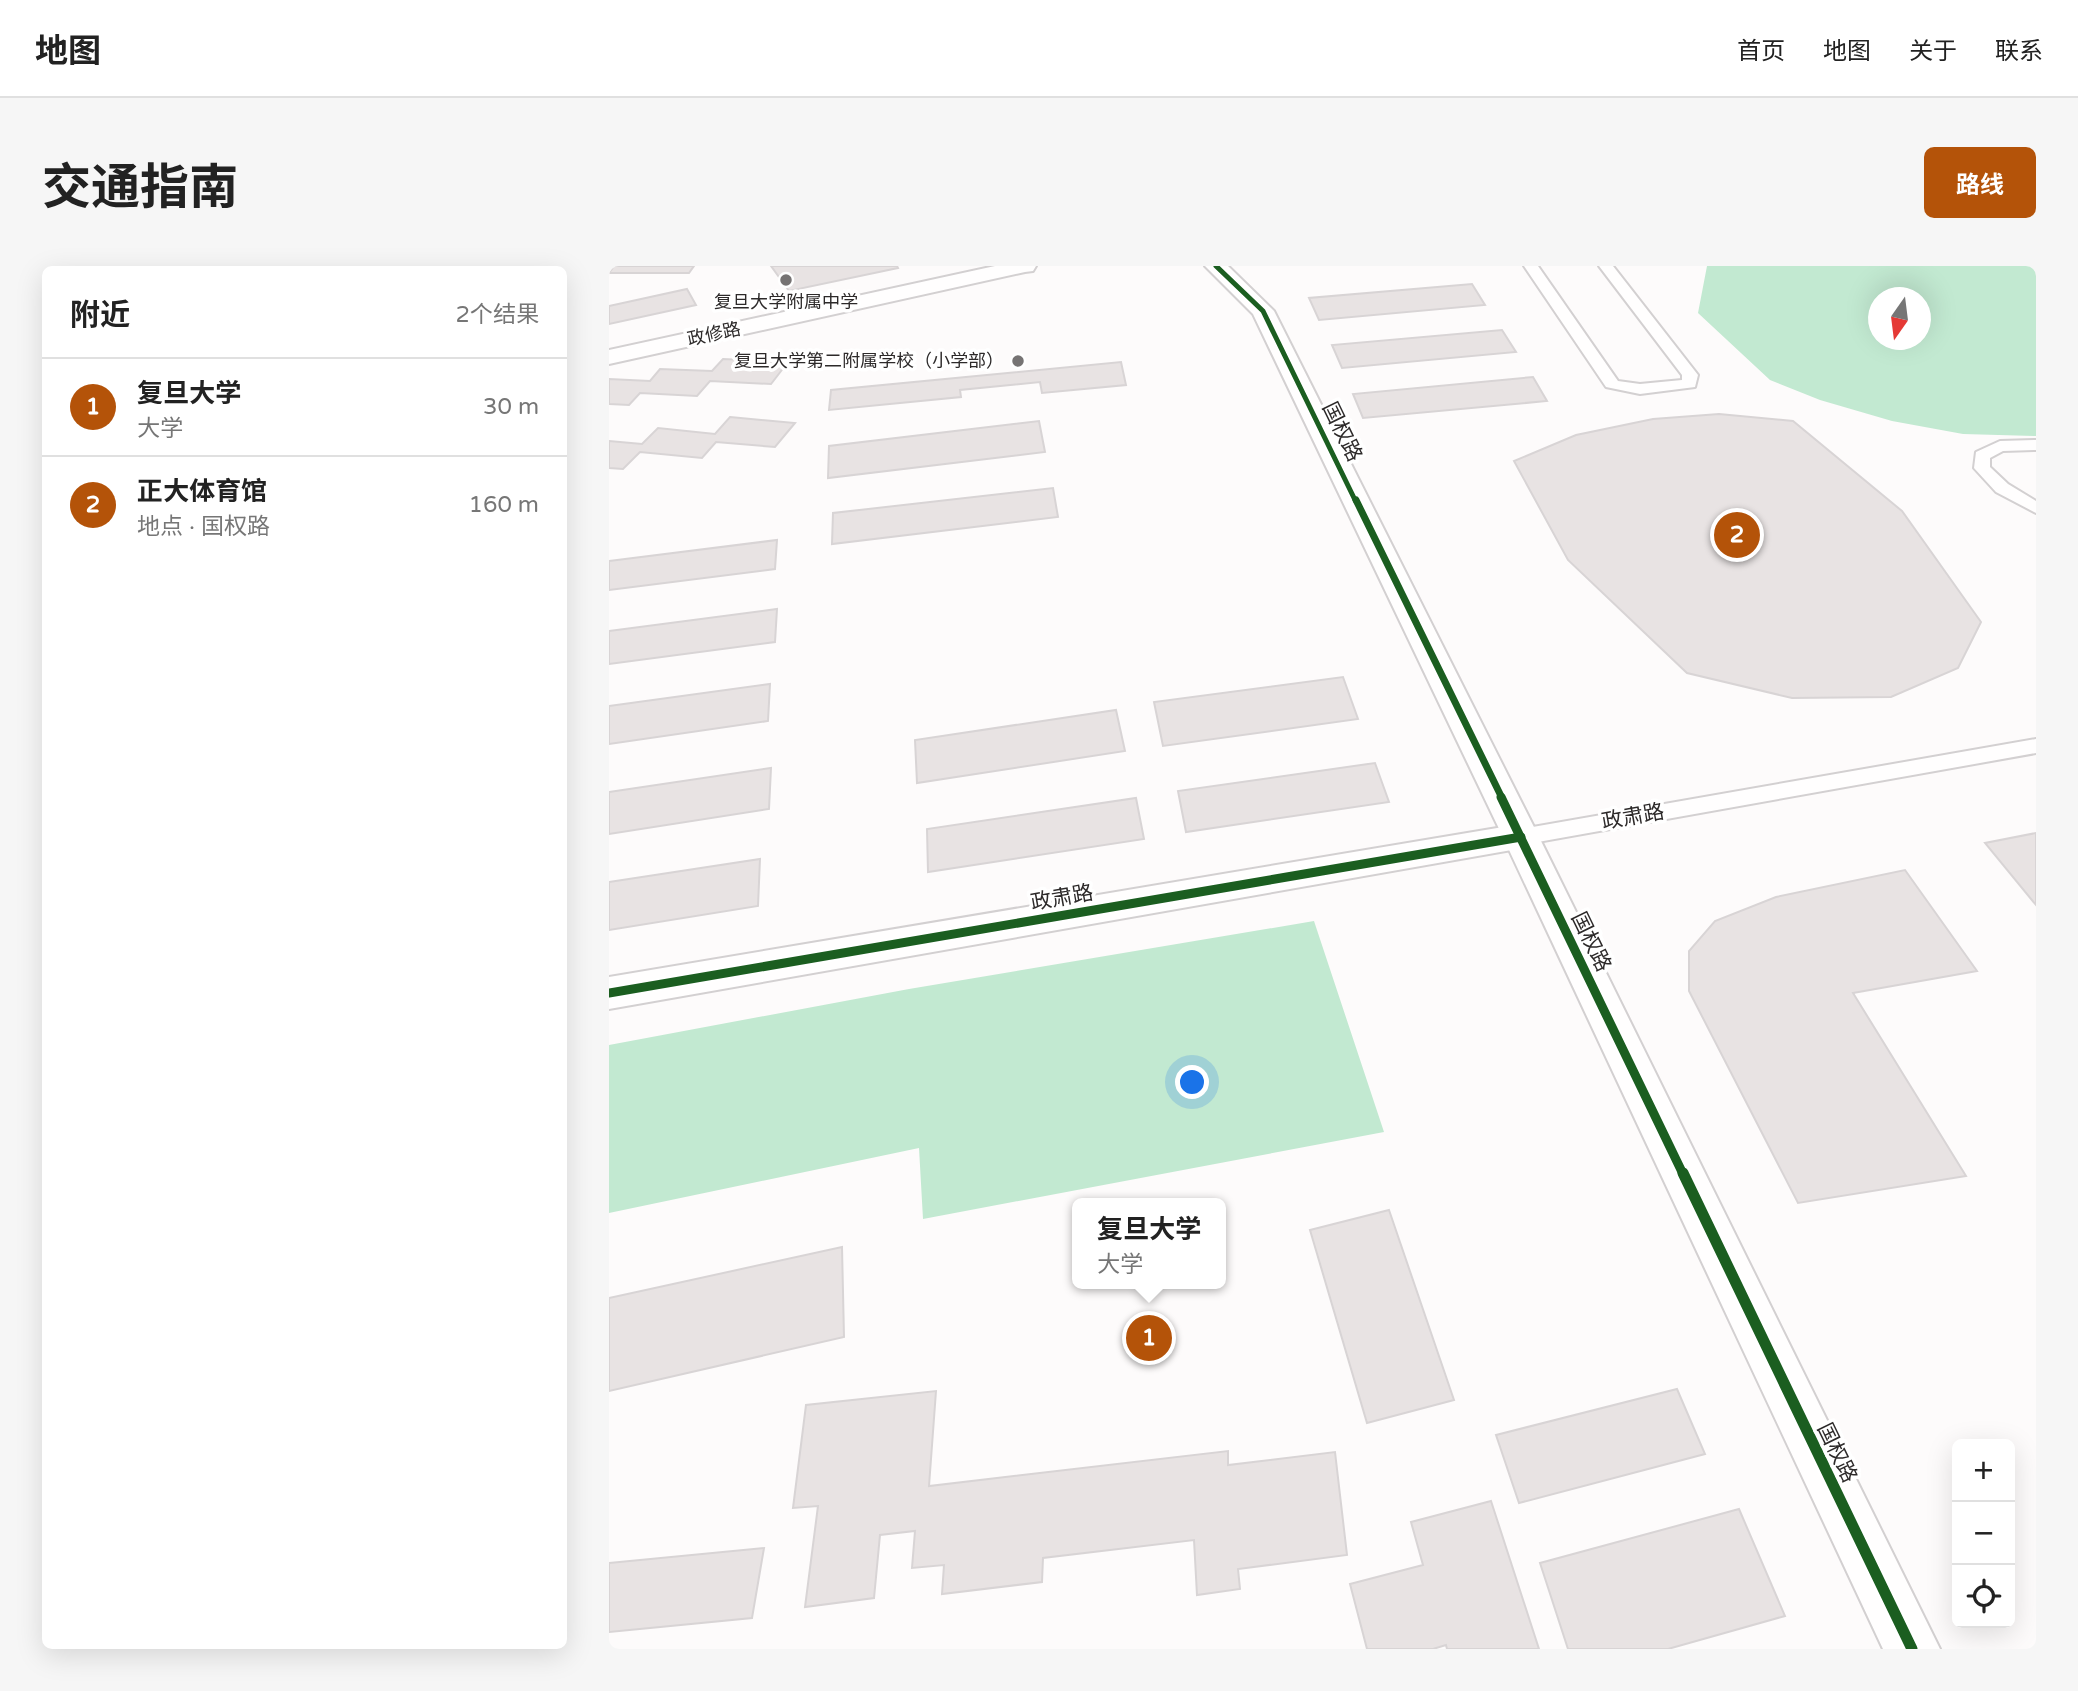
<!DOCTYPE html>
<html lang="zh">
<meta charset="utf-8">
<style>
:root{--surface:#fff;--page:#f6f6f6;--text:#222;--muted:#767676;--line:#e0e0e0;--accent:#b45309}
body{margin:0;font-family:"Varela Round","Noto Sans SC",sans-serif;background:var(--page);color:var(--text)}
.controls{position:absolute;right:21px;bottom:21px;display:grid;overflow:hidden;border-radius:10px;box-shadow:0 7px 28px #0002}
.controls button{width:63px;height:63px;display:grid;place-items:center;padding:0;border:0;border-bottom:2px solid var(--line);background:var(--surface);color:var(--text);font:35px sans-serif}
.compass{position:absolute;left:1259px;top:21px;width:63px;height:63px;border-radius:50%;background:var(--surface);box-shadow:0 7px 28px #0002;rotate:194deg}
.you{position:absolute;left:584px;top:817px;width:24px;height:24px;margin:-18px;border:5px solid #fff;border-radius:50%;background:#1a73e8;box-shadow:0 0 0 10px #1a73e833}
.badge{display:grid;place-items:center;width:46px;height:46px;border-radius:50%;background:var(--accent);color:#fff;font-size:23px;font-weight:700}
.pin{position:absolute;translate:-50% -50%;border:4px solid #fff;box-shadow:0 2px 7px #0006}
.popup{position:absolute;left:463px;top:932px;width:154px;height:91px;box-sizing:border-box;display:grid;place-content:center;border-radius:10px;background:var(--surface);filter:drop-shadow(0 2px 5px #0005);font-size:23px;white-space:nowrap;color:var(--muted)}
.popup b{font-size:26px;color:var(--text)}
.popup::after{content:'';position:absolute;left:50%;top:100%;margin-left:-14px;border:14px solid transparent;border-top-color:var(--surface)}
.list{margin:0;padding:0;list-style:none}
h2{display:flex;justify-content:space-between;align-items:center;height:91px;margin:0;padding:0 28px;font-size:30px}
h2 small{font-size:23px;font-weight:400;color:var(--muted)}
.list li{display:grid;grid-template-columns:46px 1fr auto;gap:21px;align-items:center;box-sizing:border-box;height:98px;padding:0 28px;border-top:2px solid var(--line)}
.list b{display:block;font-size:26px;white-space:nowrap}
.list p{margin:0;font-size:23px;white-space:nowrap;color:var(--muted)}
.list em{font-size:23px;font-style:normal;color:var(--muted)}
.icon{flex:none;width:38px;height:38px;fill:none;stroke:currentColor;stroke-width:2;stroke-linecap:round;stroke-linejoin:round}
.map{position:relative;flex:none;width:1427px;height:1383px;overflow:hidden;border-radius:10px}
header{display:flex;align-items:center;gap:42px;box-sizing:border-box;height:98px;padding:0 35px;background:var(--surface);border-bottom:2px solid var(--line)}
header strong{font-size:33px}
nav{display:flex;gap:38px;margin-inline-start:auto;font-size:24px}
.intro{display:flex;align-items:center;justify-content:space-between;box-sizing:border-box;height:168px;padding:0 42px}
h1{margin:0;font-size:49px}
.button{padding:18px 32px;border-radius:10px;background:var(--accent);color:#fff;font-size:24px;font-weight:700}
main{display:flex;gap:42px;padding:0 42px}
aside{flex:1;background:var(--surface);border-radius:10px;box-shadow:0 7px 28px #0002}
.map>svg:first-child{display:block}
</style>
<header>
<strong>地图</strong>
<nav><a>首页</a><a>地图</a><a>关于</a><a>联系</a></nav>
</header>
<div class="intro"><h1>交通指南</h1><a class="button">路线</a></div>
<main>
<aside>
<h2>附近<small>2个结果</small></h2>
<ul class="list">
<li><span class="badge">1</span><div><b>复旦大学</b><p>大学</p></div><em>30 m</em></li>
<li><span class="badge">2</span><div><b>正大体育馆</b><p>地点 · 国权路</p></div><em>160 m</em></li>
</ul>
</aside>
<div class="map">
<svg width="1427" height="1383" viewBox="0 0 1427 1383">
<rect width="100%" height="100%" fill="#fdfbfb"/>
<g fill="#c2e9d1" fill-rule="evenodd">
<path d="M1098,0H1427V170L1354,168L1283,155L1211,134L1161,114L1089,47ZM1269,32H1311V74H1269Z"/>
<polygon points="705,655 775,866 314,953 310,882 0,947 0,779 300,723"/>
</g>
<g fill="#e8e3e3" stroke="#d8d4d5" stroke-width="2">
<polygon points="5,0 85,0 80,7 0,7"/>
<polygon points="162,0 288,0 289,2 180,25"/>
<polygon points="863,18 876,39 710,54 700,32"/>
<polygon points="78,23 87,39 0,58 0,40"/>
<polygon points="893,64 907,86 733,102 723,79"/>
<polygon points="114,93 179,96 162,118 101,115 88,130 31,127 20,139 0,138 0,113 41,115 51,103 103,105"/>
<polygon points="512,96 517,119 433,127 431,116 351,124 352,131 220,144 222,124"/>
<polygon points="924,111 938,135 754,152 744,128"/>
<polygon points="1110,148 1184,155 1293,245 1372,356 1349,402 1282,431 1183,432 1078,407 959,294 905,195 967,169 1044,153"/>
<polygon points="121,151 186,157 166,181 107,176 93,192 31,186 14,203 0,202 0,175 33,178 49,162 106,168"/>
<polygon points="430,155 436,186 219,212 220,180"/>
<polygon points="444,222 449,251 223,278 224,247"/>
<polygon points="168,274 166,303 0,324 0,295"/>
<polygon points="168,343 166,376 0,398 0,365"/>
<polygon points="734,411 749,453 554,480 545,436"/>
<polygon points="161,418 159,455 0,478 0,440"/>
<polygon points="507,444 516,485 308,517 306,474"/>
<polygon points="766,497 780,536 577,566 569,525"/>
<polygon points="162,502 160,543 0,568 0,526"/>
<polygon points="527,532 535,573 319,606 318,563"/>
<polygon points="1427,567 1427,639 1376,577"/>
<polygon points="151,593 149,640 0,664 0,616"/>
<polygon points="1296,604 1368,705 1244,727 1357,910 1189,937 1080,725 1080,685 1106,655 1167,631"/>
<polygon points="780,944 845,1134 758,1157 701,964"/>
<polygon points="233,981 235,1071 0,1125 0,1032"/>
<polygon points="1068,1123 1096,1188 910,1237 887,1169"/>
<polygon points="327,1125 320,1220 619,1185 619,1199 726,1186 738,1289 629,1303 631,1323 588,1329 585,1274 434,1292 433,1316 333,1328 335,1299 303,1302 306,1265 271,1269 265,1332 196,1341 209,1240 184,1242 197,1139"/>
<polygon points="882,1235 930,1383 838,1383 837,1379 824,1383 758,1383 741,1318 814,1299 802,1256"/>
<polygon points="1130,1243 1176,1350 1059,1383 959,1383 931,1297"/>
<polygon points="155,1282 143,1352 0,1366 0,1297"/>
</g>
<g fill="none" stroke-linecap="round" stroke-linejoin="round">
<g stroke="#d3d0d1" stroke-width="4">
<g id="lane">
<polygon points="915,0 929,0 1009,115 1031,118 1073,114 1073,109 990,0 1004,0 1089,109 1086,121 1031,128 997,121"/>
<polygon points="1427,174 1427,184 1394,185 1381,192 1381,201 1399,218 1427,235 1427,247 1387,226 1365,202 1367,186 1391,175"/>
<polygon points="1427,473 1427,487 912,579 904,577 901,571 904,565 912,563"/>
</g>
</g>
<g stroke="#d3d0d1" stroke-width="4">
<polygon id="street" points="912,558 925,562 930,571 925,580 0,743 0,711"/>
</g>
<g stroke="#d3d0d1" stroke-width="4">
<g id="secondary">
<polygon points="386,0 427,0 424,5 416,6 0,98 0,84"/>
<polygon points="596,0 619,0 665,45 930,571 1331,1383 1274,1383 894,571 644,48"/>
</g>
</g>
<use href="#lane" fill="#fffefe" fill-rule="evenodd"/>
<use href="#street" fill="#fffefe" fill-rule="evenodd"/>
<use href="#secondary" fill="#fffefe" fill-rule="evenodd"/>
<g stroke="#fff" stroke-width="8">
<polyline id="cycleway-far3" points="607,0 654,45 747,236"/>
</g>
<g stroke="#fff" stroke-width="10">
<polyline id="cycleway-far2" points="747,234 893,532"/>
</g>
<g stroke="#fff" stroke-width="13">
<g id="cycleway-far1">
<polyline points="892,531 1074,908"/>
<polyline points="0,727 912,571"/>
</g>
</g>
<g stroke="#fff" stroke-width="16">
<polyline id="cycleway" points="1074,907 1303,1383"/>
</g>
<use href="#cycleway-far3" stroke="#1b5e20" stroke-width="5"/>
<use href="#cycleway-far2" stroke="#1b5e20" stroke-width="7"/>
<use href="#cycleway-far1" stroke="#1b5e20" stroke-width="9"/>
<use href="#cycleway" stroke="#1b5e20" stroke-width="11"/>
</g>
<g fill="#767373" stroke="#fff" stroke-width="2.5">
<circle cx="177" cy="14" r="7"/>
<circle cx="409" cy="95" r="7"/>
</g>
<g text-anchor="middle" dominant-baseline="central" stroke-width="7" stroke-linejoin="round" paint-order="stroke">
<g font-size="18" fill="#2d2a2a" stroke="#fff">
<text x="177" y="36">复旦大学附属中学</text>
<text x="395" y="95" text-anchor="end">复旦大学第二附属学校（小学部）</text>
</g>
<g font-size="18" fill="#2d2a2a" stroke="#fff">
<text transform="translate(105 68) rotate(-12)">政修路</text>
</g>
<g font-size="21" fill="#2d2a2a" stroke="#fff">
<text transform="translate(733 166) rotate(64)">国权路</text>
<text transform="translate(1024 551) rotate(-10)">政肃路</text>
<text transform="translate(453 632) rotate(-10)">政肃路</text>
<text transform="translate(982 676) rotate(64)">国权路</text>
<text transform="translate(1228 1187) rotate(64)">国权路</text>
</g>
</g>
</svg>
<div class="controls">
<button>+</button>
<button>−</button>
<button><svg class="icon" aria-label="locate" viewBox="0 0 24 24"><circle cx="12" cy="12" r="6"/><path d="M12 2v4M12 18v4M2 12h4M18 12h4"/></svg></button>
</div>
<svg class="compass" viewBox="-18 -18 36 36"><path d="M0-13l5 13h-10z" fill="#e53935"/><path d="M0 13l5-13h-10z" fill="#767676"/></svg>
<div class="you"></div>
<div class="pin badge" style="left:540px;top:1072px">1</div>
<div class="popup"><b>复旦大学</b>大学</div>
<div class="pin badge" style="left:1128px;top:269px">2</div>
</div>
</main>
